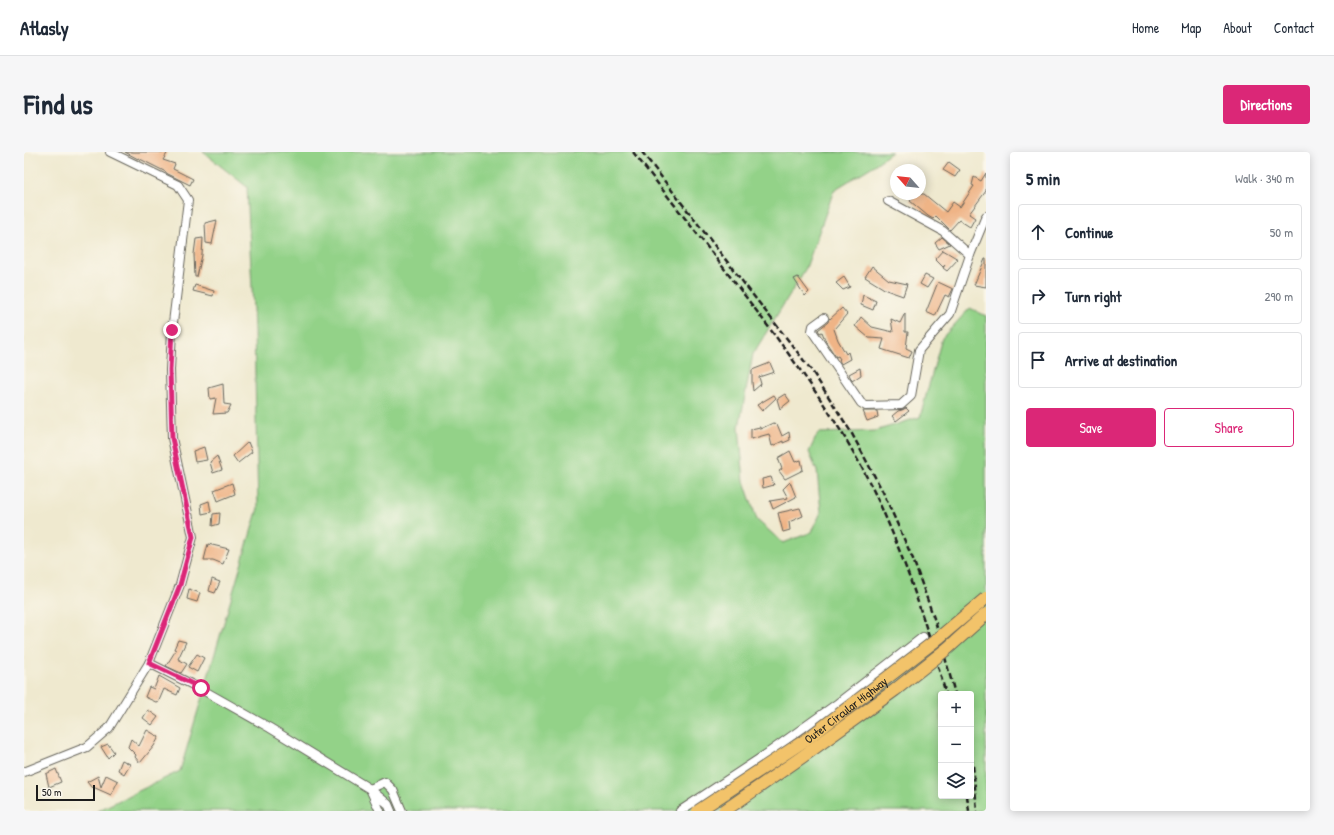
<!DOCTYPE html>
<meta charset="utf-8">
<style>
:root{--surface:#fff;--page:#f6f6f7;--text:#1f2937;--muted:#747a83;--line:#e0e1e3;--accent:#db2777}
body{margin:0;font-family:"Patrick Hand",sans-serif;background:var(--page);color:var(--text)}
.controls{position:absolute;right:12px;bottom:12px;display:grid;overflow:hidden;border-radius:4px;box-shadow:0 2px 10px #0003}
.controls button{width:36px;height:36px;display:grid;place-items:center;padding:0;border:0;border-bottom:1px solid var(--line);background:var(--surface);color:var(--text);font:20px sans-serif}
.compass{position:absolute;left:866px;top:12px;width:36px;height:36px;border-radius:50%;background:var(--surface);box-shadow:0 2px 10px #0003;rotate:297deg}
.scale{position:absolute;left:12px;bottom:10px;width:59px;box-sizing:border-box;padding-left:4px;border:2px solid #1c1c1c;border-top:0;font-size:11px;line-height:14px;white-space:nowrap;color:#1c1c1c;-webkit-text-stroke:3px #fbf7ec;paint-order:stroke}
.stop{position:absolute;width:12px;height:12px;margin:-9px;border:3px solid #db2777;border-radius:50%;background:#fff}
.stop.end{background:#db2777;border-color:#fff;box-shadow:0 1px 4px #0008}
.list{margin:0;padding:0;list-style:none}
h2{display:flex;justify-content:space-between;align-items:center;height:52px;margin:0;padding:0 16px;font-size:17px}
h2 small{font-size:13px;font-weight:400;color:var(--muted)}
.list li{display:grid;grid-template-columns:26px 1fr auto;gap:12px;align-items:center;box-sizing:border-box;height:56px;margin:0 8px 8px;padding:0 8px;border:1px solid var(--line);border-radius:4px}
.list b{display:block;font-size:15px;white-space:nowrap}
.list em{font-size:13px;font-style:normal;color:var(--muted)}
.actions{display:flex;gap:8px;padding:12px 16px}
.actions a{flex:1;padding:9px 0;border:1px solid var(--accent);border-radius:4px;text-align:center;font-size:14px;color:var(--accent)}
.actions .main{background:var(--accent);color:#fff}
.icon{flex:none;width:22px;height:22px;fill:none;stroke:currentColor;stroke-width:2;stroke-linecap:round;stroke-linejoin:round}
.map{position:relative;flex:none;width:962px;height:659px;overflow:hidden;border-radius:4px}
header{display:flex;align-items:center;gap:24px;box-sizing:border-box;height:56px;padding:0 20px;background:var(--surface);border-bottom:1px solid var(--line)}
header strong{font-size:19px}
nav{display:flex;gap:22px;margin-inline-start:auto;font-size:14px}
.intro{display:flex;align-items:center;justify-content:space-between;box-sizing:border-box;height:96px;padding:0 24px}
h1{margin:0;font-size:28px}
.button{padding:10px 18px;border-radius:4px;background:var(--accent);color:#fff;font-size:14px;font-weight:700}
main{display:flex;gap:24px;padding:0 24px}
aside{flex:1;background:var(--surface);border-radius:4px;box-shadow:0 2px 10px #0003}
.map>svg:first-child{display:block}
</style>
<header>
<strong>Atlasly</strong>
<nav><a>Home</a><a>Map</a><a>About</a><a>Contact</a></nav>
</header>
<div class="intro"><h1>Find us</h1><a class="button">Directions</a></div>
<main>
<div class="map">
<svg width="962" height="659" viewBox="0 0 962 659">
<rect width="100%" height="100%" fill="#fbf7ec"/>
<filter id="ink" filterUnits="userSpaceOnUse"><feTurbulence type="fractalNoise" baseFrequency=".025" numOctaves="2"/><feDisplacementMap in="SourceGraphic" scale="8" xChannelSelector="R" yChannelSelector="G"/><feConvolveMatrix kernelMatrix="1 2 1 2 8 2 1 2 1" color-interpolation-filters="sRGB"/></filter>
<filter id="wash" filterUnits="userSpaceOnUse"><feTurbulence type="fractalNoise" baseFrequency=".012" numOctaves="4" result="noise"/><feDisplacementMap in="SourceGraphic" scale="16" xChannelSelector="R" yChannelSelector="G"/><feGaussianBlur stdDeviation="0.9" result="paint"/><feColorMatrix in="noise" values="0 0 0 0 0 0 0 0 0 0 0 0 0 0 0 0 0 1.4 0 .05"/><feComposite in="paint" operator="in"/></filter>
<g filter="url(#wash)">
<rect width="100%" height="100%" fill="#efe9cf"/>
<path fill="#93d288" stroke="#587752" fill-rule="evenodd" d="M179,0H868L849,14L810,38L782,116L729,202L715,275L720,329L733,368L759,391L788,380L797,360L793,319L785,300L794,281L851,279L896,265L918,186L946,156L962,164V659H73L156,619L234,356L230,177L223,35ZM917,542H947V644H917Z"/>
<g id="blocks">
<g fill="#efb486">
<polygon points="101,0 144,0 139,8 151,12 149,17 169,27 166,33 142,21 142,20 114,6 114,7"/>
<polygon points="925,10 936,18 931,25 919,18"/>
<polygon points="962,21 962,39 945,62 951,66 946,75 935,68 926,78 912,64 909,67 904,64 886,49 892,42 900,42 922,60 929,50 936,55 950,34 948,33 950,25 957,29"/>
<polygon points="193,68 188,92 182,91 181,71"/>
<polygon points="918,85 926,92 915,97 911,91"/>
<polygon points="179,86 178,103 173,125 171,125 170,102 172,87"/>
<polygon points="919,98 934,107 923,119 919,116 921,113 919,115 911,107"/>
<polygon points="961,107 962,107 962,135 950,133"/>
<polygon points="848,114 865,128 883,132 879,144 862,138 841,125"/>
<polygon points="901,123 909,127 903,136 896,132"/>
<polygon points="774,125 785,140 781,144 770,127"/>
<polygon points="820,125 826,135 819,138 812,131"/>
<polygon points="914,130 929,137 925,145 921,143 911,164 902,160"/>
<polygon points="171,133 190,139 189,144 169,139"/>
<polygon points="839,143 852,149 849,158 837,153"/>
<polygon points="818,156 823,162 810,177 814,188 822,202 824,200 826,207 817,212 815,208 816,207 814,204 812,205 802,190 798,180 796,181 794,178 804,170 805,166 806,167"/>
<polygon points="881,161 881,180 884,180 882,196 888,199 885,206 857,197 860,187 845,186 831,174 837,165 848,175 869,180 867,167 876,171"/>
<polygon points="746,211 750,220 735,225 737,232 729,239 728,230 728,218"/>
<polygon points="836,216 837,223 828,229 825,222"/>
<polygon points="199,232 200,252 207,253 203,261 189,262 192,246 186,247 185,236"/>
<polygon points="761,242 766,249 756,257 753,247"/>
<polygon points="750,243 752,246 738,259 733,253"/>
<polygon points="882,256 885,259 872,269 868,264 874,259 878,258"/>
<polygon points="839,259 853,259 854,265 843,269"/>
<polygon points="749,271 753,272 758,284 765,280 766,288 759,291 759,289 748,294 745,282 727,287 727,277 736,275 736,277"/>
<polygon points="224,290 228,300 214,311 209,304"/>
<polygon points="180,295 183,308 171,310 169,299"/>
<polygon points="766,299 771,310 777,308 779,318 761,327 755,319 758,317 754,306"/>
<polygon points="193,304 198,318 189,321 186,310"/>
<polygon points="747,325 750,333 739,336 738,327"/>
<polygon points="766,330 772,345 749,357 746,349 764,346 759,337"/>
<polygon points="208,331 211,342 194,349 190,338"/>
<polygon points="185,349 187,360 178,362 177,352"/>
<polygon points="776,356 779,364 765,370 766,378 759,380 754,361"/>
<polygon points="196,361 195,372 188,374 189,362"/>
<polygon points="184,392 205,397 199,412 189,408 180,408"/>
<polygon points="188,427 196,430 191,441 185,439"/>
<polygon points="165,437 176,441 173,450 163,447"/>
<polygon points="154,488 162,490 154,507 163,512 157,521 142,514 152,498 150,497"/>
<polygon points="173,502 180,506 173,520 164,515"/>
<polygon points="135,524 156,536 153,543 140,537 134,551 121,545 125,535 130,537"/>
<polygon points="124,558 134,565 128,573 119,566"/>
<polygon points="123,578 135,585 130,594 116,611 111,605 112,603 104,595 107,587 115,594"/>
<polygon points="84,592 90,600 84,606 77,595"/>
<polygon points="98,608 106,612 100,622 94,618"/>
<polygon points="32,617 37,630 25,635 22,622"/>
<polygon points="82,623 94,629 87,643 69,635 68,636 63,630 74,624 77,635"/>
</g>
</g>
</g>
<g filter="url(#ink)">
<use href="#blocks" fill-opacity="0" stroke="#66645b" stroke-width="1"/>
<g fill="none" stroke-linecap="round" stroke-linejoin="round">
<g stroke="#66645b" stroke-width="10">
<g id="minor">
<polyline points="864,49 919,79 946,103"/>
<polyline points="800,166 789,174 788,179 837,251 842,254 877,253 887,244 895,198 926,162 946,103 962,64"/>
<polyline points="125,511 177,537 246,576 346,637 364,652 367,659"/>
<polyline points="0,620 63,595 85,576 125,511 156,433 169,385 148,286 146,218 148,179 164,48 154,33 86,0"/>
<polyline points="346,637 361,630 369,638 378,659"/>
<polyline points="347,639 356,659"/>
<polyline points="656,659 741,603 814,551 899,485"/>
</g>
</g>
<use href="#minor" stroke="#fff" stroke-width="8"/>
<g stroke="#1c1c1c" stroke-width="2.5" stroke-dasharray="6 3" stroke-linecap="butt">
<path d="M609,0C649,51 689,102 728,153C765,202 802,251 832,305C873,378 899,462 922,542"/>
<polyline points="618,0 788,219 827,280 859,340 889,407 912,472 931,542"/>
<polyline points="947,605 949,613 953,659"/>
<polyline points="943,644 945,659"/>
</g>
<g stroke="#66645b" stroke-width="14" stroke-linecap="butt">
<g id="highway-bridge">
<path id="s1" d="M674,659L783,587L911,489L962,446"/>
<polyline points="700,659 778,605 871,538 924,496 962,462"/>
</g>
</g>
<use href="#highway-bridge" stroke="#f2c36a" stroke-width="12"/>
</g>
</g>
<g fill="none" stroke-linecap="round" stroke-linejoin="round" filter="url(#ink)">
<polyline stroke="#db2777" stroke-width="5" points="148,178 146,218 148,286 169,385 156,433 125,511 177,536"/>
</g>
<g text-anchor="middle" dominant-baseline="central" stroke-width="3.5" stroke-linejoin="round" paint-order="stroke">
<g font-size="12" fill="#1c1c1c" stroke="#fbf7ec">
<text stroke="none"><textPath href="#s1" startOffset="179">Outer Circular Highway</textPath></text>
</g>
</g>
</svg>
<div class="controls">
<button>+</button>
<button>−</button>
<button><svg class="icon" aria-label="layers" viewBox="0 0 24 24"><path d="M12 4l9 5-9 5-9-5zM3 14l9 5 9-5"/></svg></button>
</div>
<svg class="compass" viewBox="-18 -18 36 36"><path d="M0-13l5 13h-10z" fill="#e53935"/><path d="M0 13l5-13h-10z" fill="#747a83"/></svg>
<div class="scale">50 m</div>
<div class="stop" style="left:177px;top:536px"></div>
<div class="stop end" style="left:148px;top:178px"></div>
</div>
<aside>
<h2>5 min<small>Walk · 340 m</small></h2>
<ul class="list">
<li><svg class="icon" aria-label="ahead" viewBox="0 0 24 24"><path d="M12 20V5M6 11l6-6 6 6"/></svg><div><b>Continue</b></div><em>50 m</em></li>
<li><svg class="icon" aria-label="right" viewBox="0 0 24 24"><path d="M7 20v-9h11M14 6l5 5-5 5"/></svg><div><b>Turn right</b></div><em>290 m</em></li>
<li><svg class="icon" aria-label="arrive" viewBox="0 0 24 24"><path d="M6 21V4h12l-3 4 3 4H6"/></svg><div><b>Arrive at destination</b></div></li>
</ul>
<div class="actions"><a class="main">Save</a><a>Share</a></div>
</aside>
</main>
